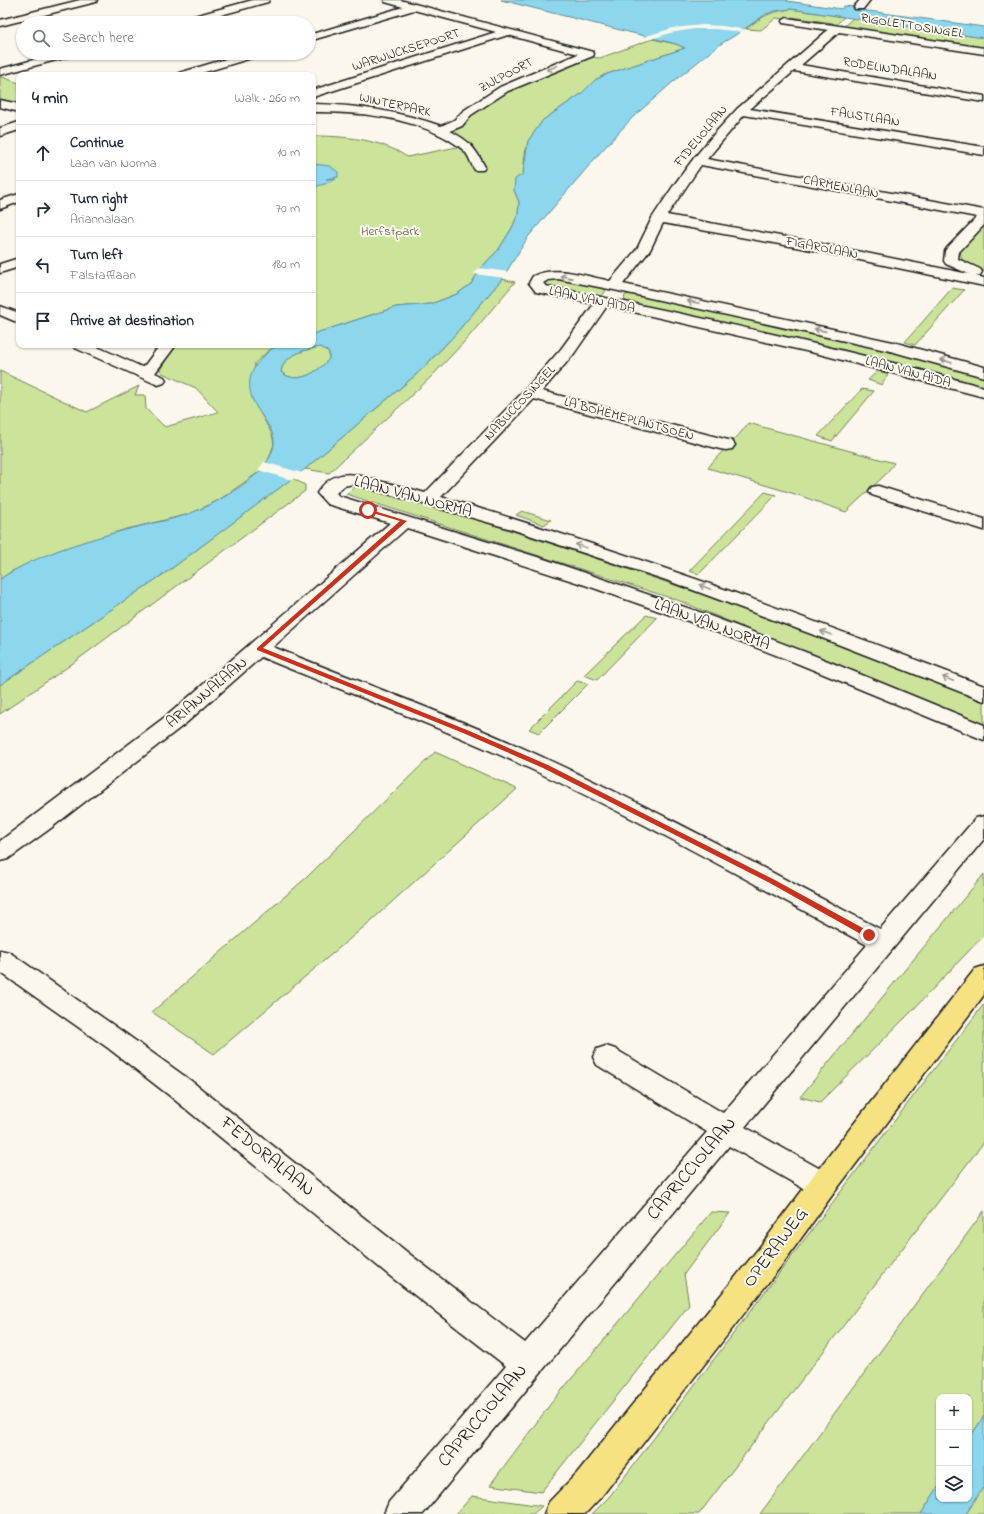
<!DOCTYPE html>
<meta charset="utf-8">
<style>
:root{--surface:#fff;--page:#f2f2f3;--text:#1f2937;--muted:#747a83;--line:#e0e1e3}
body{margin:0;font-family:"Indie Flower",sans-serif;background:var(--page);color:var(--text)}
.controls{position:absolute;right:12px;bottom:12px;display:grid;overflow:hidden;border-radius:8px;box-shadow:0 1px 3px #0004}
.controls button{width:36px;height:36px;display:grid;place-items:center;padding:0;border:0;border-bottom:1px solid var(--line);background:var(--surface);color:var(--text);font:20px sans-serif}
.stop{position:absolute;width:12px;height:12px;margin:-9px;border:3px solid #c8321e;border-radius:50%;background:#fff}
.stop.end{background:#c8321e;border-color:#fff;box-shadow:0 1px 4px #0008}
.list{margin:0;padding:0;list-style:none}
h2{display:flex;justify-content:space-between;align-items:center;height:52px;margin:0;padding:0 16px;font-size:17px}
h2 small{font-size:13px;font-weight:400;color:var(--muted)}
.list li{display:grid;grid-template-columns:26px 1fr auto;gap:12px;align-items:center;box-sizing:border-box;height:56px;padding:0 16px;border-top:1px solid var(--line)}
.list b{display:block;font-size:15px;white-space:nowrap}
.list p{margin:0;font-size:13px;white-space:nowrap;color:var(--muted)}
.list em{font-size:13px;font-style:normal;color:var(--muted)}
.icon{flex:none;width:22px;height:22px;fill:none;stroke:currentColor;stroke-width:2;stroke-linecap:round;stroke-linejoin:round}
.map{position:relative;flex:none;width:984px;height:1514px;overflow:hidden}
.search{position:absolute;background:var(--surface);box-shadow:0 1px 3px #0004;left:16px;top:16px;width:300px;height:44px;display:flex;align-items:center;gap:10px;box-sizing:border-box;padding:0 14px;border-radius:22px;color:var(--muted);font-size:15px}
.panel{position:absolute;background:var(--surface);box-shadow:0 1px 3px #0004;left:16px;top:72px;width:300px;height:276px;border-radius:8px}
.map>svg:first-child{display:block}
</style>
<div class="map">
<svg width="984" height="1514" viewBox="0 0 984 1514">
<rect width="100%" height="100%" fill="#fbf7ec"/>
<filter id="ink" filterUnits="userSpaceOnUse"><feTurbulence type="fractalNoise" baseFrequency=".025" numOctaves="2"/><feDisplacementMap in="SourceGraphic" scale="8" xChannelSelector="R" yChannelSelector="G"/><feConvolveMatrix kernelMatrix="1 2 1 2 8 2 1 2 1" color-interpolation-filters="sRGB"/></filter>
<g filter="url(#ink)">
<g fill="#cbe49a" stroke="#74805b">
<path d="M791,9L844,17L835,26H832L833,23L792,17L790,20L776,18L761,30L746,29C763,16 769,12 791,9Z"/>
<polygon points="853,18 984,38 984,48 843,27"/>
<path d="M652,39L676,44L685,48L604,75L595,80L581,94L543,120L528,141L525,154L523,174L514,190L519,202L518,214L512,228L499,249L481,268L471,284L457,294L431,304L396,307L313,334V136C344,136 381,139 407,157L467,145L447,130L508,90L588,57L600,58Z"/>
<polygon points="2,77 19,83 19,104 0,99 0,78"/>
<path d="M984,226V271C968,267 962,267 960,250Z"/>
<polygon points="502,279 515,282 466,340 432,376 329,473 305,469 418,373 452,338"/>
<polygon points="556,279 608,287 601,298 549,287 543,284 546,280"/>
<polygon points="952,288 964,290 915,345 905,342"/>
<polygon points="634,293 911,355 984,376 984,387 911,366 629,303 624,300 625,295"/>
<polygon points="175,345 278,345 268,351 255,363 252,398 272,434 274,444 268,461 259,472 219,500 190,514 123,530 60,550 12,571 0,579 0,371 87,412 139,386 135,395 145,395 146,409 165,427 218,412 196,388 162,373 160,370"/>
<path d="M321,347L329,352V359C318,372 297,386 281,372C283,355 306,349 321,347Z"/>
<polygon points="878,371 888,374 882,385 868,380"/>
<polygon points="862,389 874,391 832,441 818,436"/>
<path d="M748,423L894,463L885,475L846,512L795,494L708,468C720,451 737,440 748,423Z"/>
<polygon points="292,478 305,485 305,491 69,666 0,714 0,685 171,569"/>
<path d="M371,485C576,552 783,617 984,700V727L680,601L346,494L355,487Z"/>
<polygon points="765,492 776,495 699,574 689,571"/>
<polygon points="522,511 551,520 544,525 516,515"/>
<polygon points="646,615 657,618 597,680 584,675"/>
<polygon points="577,681 588,684 539,733 529,729"/>
<polygon points="435,752 517,789 372,920 214,1054 152,1012 307,877"/>
<polygon points="984,874 984,935 909,1014 820,1102 800,1097"/>
<path d="M984,1004V1142L699,1514H592L609,1497C735,1333 858,1167 984,1004Z"/>
<polygon points="984,1211 984,1416 969,1439 969,1397 939,1397 939,1486 921,1514 760,1514"/>
<polygon points="711,1212 730,1213 684,1274 689,1305 541,1492 490,1485 552,1402"/>
<polygon points="984,1486 984,1514 966,1514"/>
<polygon points="472,1496 542,1506 533,1514 456,1514"/>
</g>
<g fill="#8cd7ed" stroke="#5f8c99" fill-rule="evenodd">
<path d="M501,0H788L787,1L842,9L844,6L857,7L854,9L984,27V38L791,9L775,11L766,14L734,36L719,45L674,81L632,118L598,155L528,237L502,279L452,338L418,373L305,469L171,569L0,685V579C38,553 97,537 141,526C157,522 175,519 191,513C215,504 239,489 258,473C265,466 273,454 274,444C275,428 257,413 252,398C246,380 252,367 265,355C269,351 274,346 280,345C290,344 302,345 313,345V334L396,307L431,304L457,294L471,284L481,268L499,249L512,228L518,214L519,202L514,190L515,179L523,174L528,141L543,120L581,94L595,80L607,74L685,48L676,44ZM321,347L329,352V359C318,372 297,386 281,372C283,355 306,349 321,347Z"/>
<polygon points="313,164 330,166 338,172 338,177 326,179 336,179 325,184 313,187"/>
<polygon points="984,1416 984,1486 966,1514 921,1514 939,1486 939,1499 969,1499 969,1439"/>
</g>
<g fill="#fbf7ec">
<polygon points="702,25 722,26 748,30 744,32 715,29 694,29 670,33 648,40 640,38 673,28"/>
<polygon points="479,268 509,272 505,278 474,274"/>
<polygon points="264,462 302,473 292,480 258,470"/>
</g>
<g fill="none" stroke-linecap="round" stroke-linejoin="round">
<g stroke="#1c1c1c" stroke-width="3">
<g id="minor">
<polygon points="80,0 97,0 96,2 0,26 0,20"/>
<polygon points="253,0 269,0 268,2 192,23 175,23 176,21"/>
<path d="M384,0H400L593,52L594,54L593,56L508,91L471,115L462,126L450,131C470,141 475,148 485,167L483,170H475C471,165 470,158 466,153C461,147 451,141 444,137C404,116 358,112 313,112V104C357,105 399,111 441,126L454,120L463,111L500,87L578,54L508,35L313,97V90L496,32L414,10L309,41V35L403,7L385,2Z"/>
<polygon points="860,0 870,0 863,9 855,9 854,7"/>
<path d="M787,18L984,48V54L839,32L801,65L984,96V102L794,71L750,109L984,147V155L744,115L707,159L984,210V225L959,252L958,259L980,269L982,272L980,275L976,276L984,278V286L812,250L663,223L650,250L623,284L893,342L984,367V377L890,351L614,290L558,279L548,280L543,283L546,286C693,315 839,347 984,387V397L819,354L607,306L573,355L542,391L732,441L735,445L732,449L726,450L720,449L534,399L441,497C625,551 805,616 984,686V701L822,638L666,580L508,528L353,484L344,486L336,493L339,496L547,560L702,613L813,655L984,725V740L799,664L688,621L585,585L407,528L273,647C367,685 462,719 553,762C665,814 772,873 880,929L976,818L984,816V839L745,1127L833,1176L837,1185L833,1194L823,1197L813,1194L729,1146L423,1514H384L389,1502L506,1366L390,1276L170,1096L108,1048L0,972V950L9,952L126,1034L190,1080L412,1256L525,1343L707,1132L597,1065L593,1057L597,1049L606,1046L615,1049L723,1113L867,945C757,886 649,824 535,771C446,729 353,695 261,657L185,724L51,828L8,859L0,861V841L169,714L390,523L327,504L317,493C335,466 357,474 383,482C397,485 411,489 425,493L525,390L561,349L594,304L536,292L529,283L533,276C557,265 585,276 610,281L637,249L652,218L674,185L694,158L715,133L737,109L828,30L783,23L782,21ZM701,165L977,217L947,248L945,251L944,261L946,264L969,274L812,242L667,215Z"/>
<polygon points="59,53 76,53 75,55 0,75 0,69"/>
<polygon points="246,53 263,53 262,55 195,75 177,75 179,73"/>
<polygon points="0,100 19,104 19,112 0,107"/>
<polygon points="19,122 19,130 0,136 0,128"/>
<polygon points="19,194 19,202 0,209 0,200"/>
<polygon points="19,258 19,267 0,273 0,264"/>
<polygon points="0,306 19,313 19,323 0,315"/>
<polygon points="72,345 93,345 142,367 145,365 160,345 176,345 155,373 164,377 166,380 164,383 158,385 75,348"/>
<polygon points="878,486 984,519 984,530 872,495 869,491 872,487"/>
</g>
</g>
<g stroke="#1c1c1c" stroke-width="3">
<polygon id="major" points="984,966 984,995 833,1194 781,1266 601,1497 585,1514 544,1514 549,1502 577,1473 759,1248 813,1176 975,969"/>
</g>
<use href="#minor" fill="#fbf7ec" fill-rule="evenodd"/>
<use href="#major" fill="#f7e281" fill-rule="evenodd"/>
</g>
<defs><path id="oneway-shaft" d="M-6 0H5M1.5-3L5.5 0L1.5 3" fill="none" stroke-width="1.6" stroke-linecap="round" stroke-linejoin="round"/></defs>
<g stroke="#97948e">
<use href="#oneway-shaft" transform="translate(552 68) rotate(159)"/>
<use href="#oneway-shaft" transform="translate(566 277) rotate(-169)"/>
<use href="#oneway-shaft" transform="translate(693 302) rotate(-168)"/>
<use href="#oneway-shaft" transform="translate(820 330) rotate(-167)"/>
<use href="#oneway-shaft" transform="translate(946 361) rotate(-164)"/>
<use href="#oneway-shaft" transform="translate(581 546) rotate(-162)"/>
<use href="#oneway-shaft" transform="translate(705 587) rotate(-159)"/>
<use href="#oneway-shaft" transform="translate(826 633) rotate(-160)"/>
<use href="#oneway-shaft" transform="translate(948 679) rotate(-158)"/>
</g>
</g>
<polygon fill="#c8321e" points="368,509 407,521 263,648 467,730 548,765 773,879 872,933 872,937 866,937 768,882 543,768 463,733 257,650 257,648 400,521 366,511 366,509"/>
<g text-anchor="middle" dominant-baseline="central" stroke-width="4" stroke-linejoin="round" paint-order="stroke">
<g font-size="13" fill="#1c1c1c" stroke="#fbf7ec">
<text transform="translate(912 26) rotate(9)">RIGOLETTOSINGEL</text>
<text transform="translate(406 50) rotate(-18)">WARWIJCKSEPOORT</text>
<text transform="translate(890 69) rotate(9)">RODELINDALAAN</text>
<text transform="translate(506 75) rotate(-28)">ZIJLPOORT</text>
<text transform="translate(395 105) rotate(12)">WINTERPARK</text>
<text transform="translate(865 117) rotate(9)">FAUSTLAAN</text>
<text transform="translate(701 136) rotate(-50)">FIDELIOLAAN</text>
<text transform="translate(841 187) rotate(11)">CARMENLAAN</text>
<text transform="translate(822 248) rotate(11)">FIGAROLAAN</text>
<text transform="translate(592 300) rotate(12)">LAAN VAN AÏDA</text>
<text transform="translate(908 372) rotate(15)">LAAN VAN AÏDA</text>
<text transform="translate(520 403) rotate(-47)">NABUCCOSINGEL</text>
<text transform="translate(629 419) rotate(15)">LA BOHÈMEPLANTSOEN</text>
</g>
<g font-size="13" fill="#515842" stroke="#fbf7ec">
<text x="390" y="231">Herfstpark</text>
</g>
<g font-size="16" fill="#1c1c1c" stroke="#fbf7ec">
<text transform="translate(413 497) rotate(15)">LAAN VAN NORMA</text>
<text transform="translate(712 625) rotate(20)">LAAN VAN NORMA</text>
<text transform="translate(207 693) rotate(-40)">ARIANNALAAN</text>
</g>
<g font-size="19" fill="#1c1c1c" stroke="#fbf7ec">
<text transform="translate(267 1157) rotate(39)">FEDORALAAN</text>
<text transform="translate(692 1169) rotate(-50)">CAPRICCIOLAAN</text>
<text transform="translate(776 1248) rotate(-53)">OPERAWEG</text>
<text transform="translate(483 1416) rotate(-50)">CAPRICCIOLAAN</text>
</g>
</g>
</svg>
<div class="controls">
<button>+</button>
<button>−</button>
<button><svg class="icon" aria-label="layers" viewBox="0 0 24 24"><path d="M12 4l9 5-9 5-9-5zM3 14l9 5 9-5"/></svg></button>
</div>
<div class="stop" style="left:368px;top:510px"></div>
<div class="stop end" style="left:869px;top:935px"></div>
<div class="search"><svg class="icon" aria-label="search" viewBox="0 0 24 24"><circle cx="10" cy="10" r="6"/><path d="M15 15l6 6"/></svg>Search here</div>
<section class="panel">
<h2>4 min<small>Walk · 260 m</small></h2>
<ul class="list">
<li><svg class="icon" aria-label="ahead" viewBox="0 0 24 24"><path d="M12 20V5M6 11l6-6 6 6"/></svg><div><b>Continue</b><p>Laan van Norma</p></div><em>10 m</em></li>
<li><svg class="icon" aria-label="right" viewBox="0 0 24 24"><path d="M7 20v-9h11M14 6l5 5-5 5"/></svg><div><b>Turn right</b><p>Ariannalaan</p></div><em>70 m</em></li>
<li><svg class="icon" aria-label="left" viewBox="0 0 24 24"><path d="M17 20v-9H6M10 6l-5 5 5 5"/></svg><div><b>Turn left</b><p>Falstafflaan</p></div><em>180 m</em></li>
<li><svg class="icon" aria-label="arrive" viewBox="0 0 24 24"><path d="M6 21V4h12l-3 4 3 4H6"/></svg><div><b>Arrive at destination</b></div></li>
</ul>
</section>
</div>
